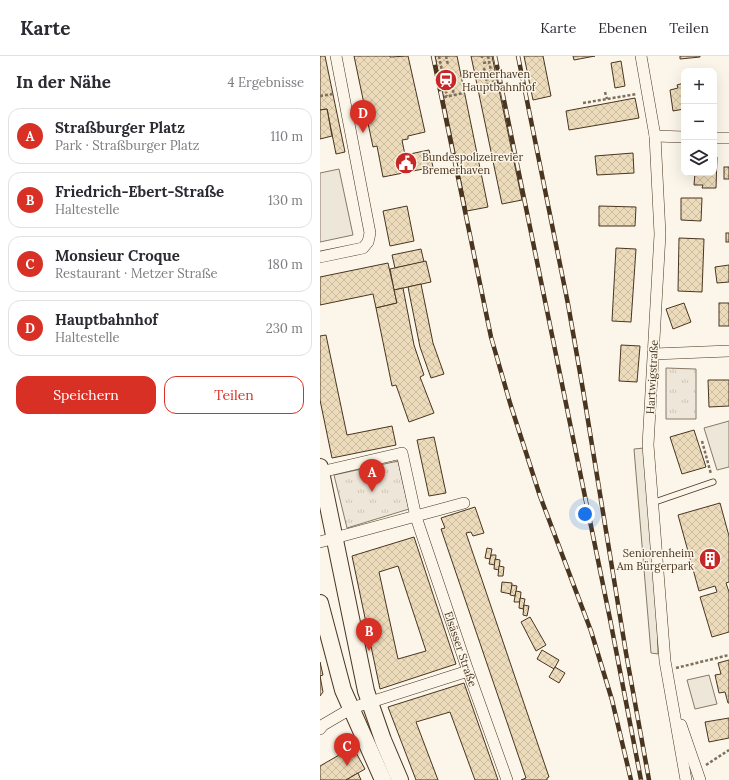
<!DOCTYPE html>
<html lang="de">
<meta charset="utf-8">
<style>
:root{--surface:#fff;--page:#f7f7f7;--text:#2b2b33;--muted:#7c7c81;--line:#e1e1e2;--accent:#d93025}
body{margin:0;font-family:Lora,serif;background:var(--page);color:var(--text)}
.controls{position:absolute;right:12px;top:12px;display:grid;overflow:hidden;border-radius:8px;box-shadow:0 4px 16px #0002}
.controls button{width:36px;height:36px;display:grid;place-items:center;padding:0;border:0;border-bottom:1px solid var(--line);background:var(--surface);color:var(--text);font:20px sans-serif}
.you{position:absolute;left:265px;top:458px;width:14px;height:14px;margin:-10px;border:3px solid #fff;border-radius:50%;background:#1a73e8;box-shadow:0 0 0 6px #1a73e833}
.badge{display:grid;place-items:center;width:26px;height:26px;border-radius:50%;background:var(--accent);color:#fff;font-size:13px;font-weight:700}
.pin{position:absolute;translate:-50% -33px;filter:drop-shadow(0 1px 2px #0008)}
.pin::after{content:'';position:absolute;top:21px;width:14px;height:12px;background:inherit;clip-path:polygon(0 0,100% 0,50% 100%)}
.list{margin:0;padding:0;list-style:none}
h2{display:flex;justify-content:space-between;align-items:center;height:52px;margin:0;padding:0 16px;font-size:17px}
h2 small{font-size:13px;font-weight:400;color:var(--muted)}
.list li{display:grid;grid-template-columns:26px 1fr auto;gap:12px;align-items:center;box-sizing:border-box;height:56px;margin:0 8px 8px;padding:0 8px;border:1px solid var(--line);border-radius:12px}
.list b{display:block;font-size:15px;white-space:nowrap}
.list p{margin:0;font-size:13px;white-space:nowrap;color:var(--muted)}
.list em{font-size:13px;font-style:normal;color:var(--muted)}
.actions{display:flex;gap:8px;padding:12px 16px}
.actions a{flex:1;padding:9px 0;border:1px solid var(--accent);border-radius:12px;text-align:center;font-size:14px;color:var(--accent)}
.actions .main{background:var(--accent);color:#fff}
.icon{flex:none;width:22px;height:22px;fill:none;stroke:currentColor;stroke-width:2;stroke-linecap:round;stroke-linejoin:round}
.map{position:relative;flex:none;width:409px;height:724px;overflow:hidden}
header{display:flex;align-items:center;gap:24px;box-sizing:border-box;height:56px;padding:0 20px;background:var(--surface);border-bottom:1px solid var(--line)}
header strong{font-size:19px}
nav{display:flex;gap:22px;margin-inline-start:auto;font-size:14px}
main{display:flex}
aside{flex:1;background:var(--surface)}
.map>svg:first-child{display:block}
</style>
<header>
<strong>Karte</strong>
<nav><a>Karte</a><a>Ebenen</a><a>Teilen</a></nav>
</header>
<main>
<aside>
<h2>In der Nähe<small>4 Ergebnisse</small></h2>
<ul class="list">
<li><span class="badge">A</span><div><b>Straßburger Platz</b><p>Park · Straßburger Platz</p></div><em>110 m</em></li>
<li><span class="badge">B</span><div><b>Friedrich-Ebert-Straße</b><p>Haltestelle</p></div><em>130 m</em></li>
<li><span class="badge">C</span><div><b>Monsieur Croque</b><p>Restaurant · Metzer Straße</p></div><em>180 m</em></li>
<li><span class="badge">D</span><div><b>Hauptbahnhof</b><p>Haltestelle</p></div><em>230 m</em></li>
</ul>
<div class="actions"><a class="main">Speichern</a><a>Teilen</a></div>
</aside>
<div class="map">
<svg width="409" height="724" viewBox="0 0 409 724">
<defs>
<pattern id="park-tufts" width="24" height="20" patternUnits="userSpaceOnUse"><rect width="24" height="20" fill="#ede6d9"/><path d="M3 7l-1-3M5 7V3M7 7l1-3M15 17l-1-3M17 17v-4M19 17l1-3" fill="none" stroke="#cdc6ba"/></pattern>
<pattern id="building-cross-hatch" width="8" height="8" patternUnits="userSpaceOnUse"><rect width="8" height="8" fill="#ecdcbc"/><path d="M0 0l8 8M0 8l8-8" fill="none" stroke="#ccbda1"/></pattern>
</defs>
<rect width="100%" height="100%" fill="#fbf6e9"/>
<g fill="url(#park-tufts)" stroke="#887966">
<polygon points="346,312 376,313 376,363 346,363"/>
<polygon points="78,405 89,453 27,472 14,419"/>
</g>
<g fill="#ede7d9" stroke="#887966">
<polygon points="19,113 33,179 0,186 0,117"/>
<polygon points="409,365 409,411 397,414 384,372"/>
<polygon points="324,392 337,560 338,598 331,597 314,393"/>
<polygon points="389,619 397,648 375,653 367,624"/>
</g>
<g fill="url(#building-cross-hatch)" stroke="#4a3520" fill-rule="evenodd">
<polygon points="0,0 5,0 25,96 16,98 7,53 0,54"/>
<polygon points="34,0 70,0 70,1 88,0 105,76 88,80 88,83 82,84 85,99 109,94 113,111 63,121 57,90 53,91"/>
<polygon points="115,0 137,0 168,151 147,155"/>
<polygon points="151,0 172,0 202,144 182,148"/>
<polygon points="204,0 223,0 231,40 213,44"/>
<polygon points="253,0 275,0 254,4"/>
<polygon points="360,0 380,0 380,1 360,3"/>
<polygon points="301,5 305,30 295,32 291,7"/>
<polygon points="364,27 364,53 353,55 350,34 358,32 357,29"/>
<polygon points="315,42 319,62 249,74 246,55"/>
<polygon points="7,53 12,80 0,83 0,54"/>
<polygon points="313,97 314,117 277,119 275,100"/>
<polygon points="394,101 397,101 396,132 382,132 383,129 374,129 375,117 394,117"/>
<rect x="404" y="111" width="5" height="12"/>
<polygon points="361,142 382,142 381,165 361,164"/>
<polygon points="87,150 94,185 70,190 63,155"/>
<polygon points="279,150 316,151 315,170 279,170"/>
<rect x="406" y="177" width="3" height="9"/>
<polygon points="359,182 384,183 382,236 358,235"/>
<polygon points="296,192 316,193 311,266 292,265"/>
<polygon points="101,193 104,206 75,212 72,199"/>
<polygon points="106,205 111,226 74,234 70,213"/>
<polygon points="68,207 77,247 56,252 53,238 0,249 0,221"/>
<polygon points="409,209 409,226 397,227 395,211"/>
<polygon points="101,228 113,287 124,318 111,322 100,291 88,231"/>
<polygon points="83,232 94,289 104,319 100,321 114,357 89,366 76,329 72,330 56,252 77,247 74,234"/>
<polygon points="364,247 371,266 353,273 346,253"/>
<rect x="399" y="247" width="10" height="23"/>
<polygon points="6,279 27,379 72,370 76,389 12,402 0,344 0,280"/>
<polygon points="301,289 320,290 317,326 299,325"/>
<polygon points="388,324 409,324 409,350 389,351"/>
<polygon points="374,374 386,411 362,418 350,381"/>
<polygon points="114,381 126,437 109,440 97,384"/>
<polygon points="400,447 409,480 409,526 406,527 409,536 409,576 392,581 380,541 397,536 395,530 379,535 358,459"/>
<polygon points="155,451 164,477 153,480 151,476 146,477 229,721 227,722 227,724 201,724 206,722 121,473 125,472 121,462"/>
<path d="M94,481L136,608L60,633L32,500ZM78,510L106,595L78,603L59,516Z"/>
<polygon points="167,492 172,493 170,503 165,502"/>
<polygon points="171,499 176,499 175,509 169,508"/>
<polygon points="175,503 180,504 179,514 174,513"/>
<polygon points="179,510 184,511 183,520 178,520"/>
<polygon points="182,526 192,527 191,538 181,536"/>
<polygon points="192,529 197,530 195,540 190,539"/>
<polygon points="196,535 201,536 200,546 194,546"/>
<polygon points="200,542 205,543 203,553 199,552"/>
<polygon points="204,549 209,550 207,560 203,559"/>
<polygon points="210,561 226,589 216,595 201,566"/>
<polygon points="222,594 239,604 234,613 217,603"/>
<polygon points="409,604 409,647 408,647 405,636 399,637 395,619 401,618 398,607"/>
<polygon points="0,606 3,619 0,620"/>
<polygon points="235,611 245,617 239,627 229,621"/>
<polygon points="0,620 3,636 0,640"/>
<polygon points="144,627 178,724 155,724 130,656 96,666 118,724 96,724 68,651"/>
<polygon points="409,662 409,682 389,686 385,666"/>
<polygon points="33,691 45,713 26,724 0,724 0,710"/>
<polygon points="38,717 41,724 26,724"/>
</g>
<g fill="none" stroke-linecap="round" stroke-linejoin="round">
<g stroke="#4a3520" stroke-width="7">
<polyline id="service" points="332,447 393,426"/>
</g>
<g stroke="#4a3520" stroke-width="12">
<g id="minor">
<polyline points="321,0 335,80 340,178 328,389 345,605 366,724"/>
<polyline points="335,80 364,81"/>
<polyline points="394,82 409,82"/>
<polyline points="0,201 43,192 48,186 50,177 16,0"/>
<polyline points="334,298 409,295"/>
<path id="s1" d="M1,416L82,397L96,461L148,615L187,724"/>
<polyline points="0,486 144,447"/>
<polyline points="361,669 380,724"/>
<polyline points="0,673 3,669 32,652 148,615"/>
</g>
</g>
<g stroke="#4a3520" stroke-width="18">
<g id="secondary">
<polyline points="0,411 46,635 63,684 80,724"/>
<polyline points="0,547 23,634 63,724"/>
</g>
</g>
<g stroke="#7f6f5c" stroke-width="2.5" stroke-dasharray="3 2" stroke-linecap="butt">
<polyline points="119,0 127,40"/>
<polyline points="126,0 128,9"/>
<polyline points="162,0 162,2"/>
<polyline points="168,0 174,30"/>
<polyline points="163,7 169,6"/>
<polyline points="164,12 168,32"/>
<polyline points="122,16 129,14"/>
<polyline points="130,19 134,39"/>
<polyline points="158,33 178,29"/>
<polyline points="285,36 287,43"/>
<polyline points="0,40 13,38"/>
<polyline points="124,41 144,37"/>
<polyline points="36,47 45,51"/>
<polyline points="263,47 317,38"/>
<polyline points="382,385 391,418"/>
<polyline points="356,612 409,599"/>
<polyline points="386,709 409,694"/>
</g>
<use href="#service" stroke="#fbf6e9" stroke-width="5.5"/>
<use href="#minor" stroke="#fbf6e9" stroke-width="11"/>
<use href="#secondary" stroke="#fbf6e9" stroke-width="16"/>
<g stroke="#4a3520" stroke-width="4.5">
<g id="rail">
<polyline points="113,0 171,281 190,347 220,440 271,575 292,644 311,724"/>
<polyline points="175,0 290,563 321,724"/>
<polyline points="198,0 248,248 263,334 306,597 329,724"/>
</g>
</g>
<use href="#rail" stroke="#fbf6e9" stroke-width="3" stroke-dasharray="9" stroke-linecap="butt"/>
</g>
<defs>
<g id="station-disc" transform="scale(1.15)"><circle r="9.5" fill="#c62828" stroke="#fbf6e9"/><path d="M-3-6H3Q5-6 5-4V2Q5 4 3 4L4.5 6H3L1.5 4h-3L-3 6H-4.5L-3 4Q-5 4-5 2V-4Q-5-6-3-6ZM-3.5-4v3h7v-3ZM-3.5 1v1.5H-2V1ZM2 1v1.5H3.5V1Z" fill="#fff"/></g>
<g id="civic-disc" transform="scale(1.15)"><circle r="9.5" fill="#c62828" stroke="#fbf6e9"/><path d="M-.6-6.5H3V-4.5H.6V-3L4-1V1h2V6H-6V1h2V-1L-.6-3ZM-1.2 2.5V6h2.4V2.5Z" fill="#fff"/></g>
<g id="building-disc" transform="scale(1.15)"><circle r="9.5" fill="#c62828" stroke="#fbf6e9"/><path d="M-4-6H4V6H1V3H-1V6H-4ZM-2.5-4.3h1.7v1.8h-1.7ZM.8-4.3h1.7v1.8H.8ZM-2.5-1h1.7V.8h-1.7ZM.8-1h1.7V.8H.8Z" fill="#fff"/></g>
</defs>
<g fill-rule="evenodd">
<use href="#station-disc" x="126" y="24"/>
<use href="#civic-disc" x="86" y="107"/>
<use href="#building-disc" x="390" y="503"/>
</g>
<g text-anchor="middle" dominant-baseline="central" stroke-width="3" stroke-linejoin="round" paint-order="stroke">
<g font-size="11" fill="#4a3520" stroke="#fbf6e9" text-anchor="start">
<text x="142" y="18">Bremerhaven<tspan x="142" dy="13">Hauptbahnhof</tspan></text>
<text x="102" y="101">Bundespolizeirevier<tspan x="102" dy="13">Bremerhaven</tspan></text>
<text x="374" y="497" text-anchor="end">Seniorenheim<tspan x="374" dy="13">Am Bürgerpark</tspan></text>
</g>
<g font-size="11" fill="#4a3520" stroke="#fbf6e9">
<text transform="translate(332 321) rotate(-87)">Hartwigstraße</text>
<text stroke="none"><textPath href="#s1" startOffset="288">Elsässer Straße</textPath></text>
</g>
</g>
</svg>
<div class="controls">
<button>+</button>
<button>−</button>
<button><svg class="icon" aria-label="layers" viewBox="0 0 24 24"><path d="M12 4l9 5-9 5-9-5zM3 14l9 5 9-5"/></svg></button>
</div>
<div class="you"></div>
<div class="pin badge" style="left:52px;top:436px">A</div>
<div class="pin badge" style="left:49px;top:595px">B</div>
<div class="pin badge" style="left:27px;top:710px">C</div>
<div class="pin badge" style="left:43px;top:77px">D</div>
</div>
</main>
